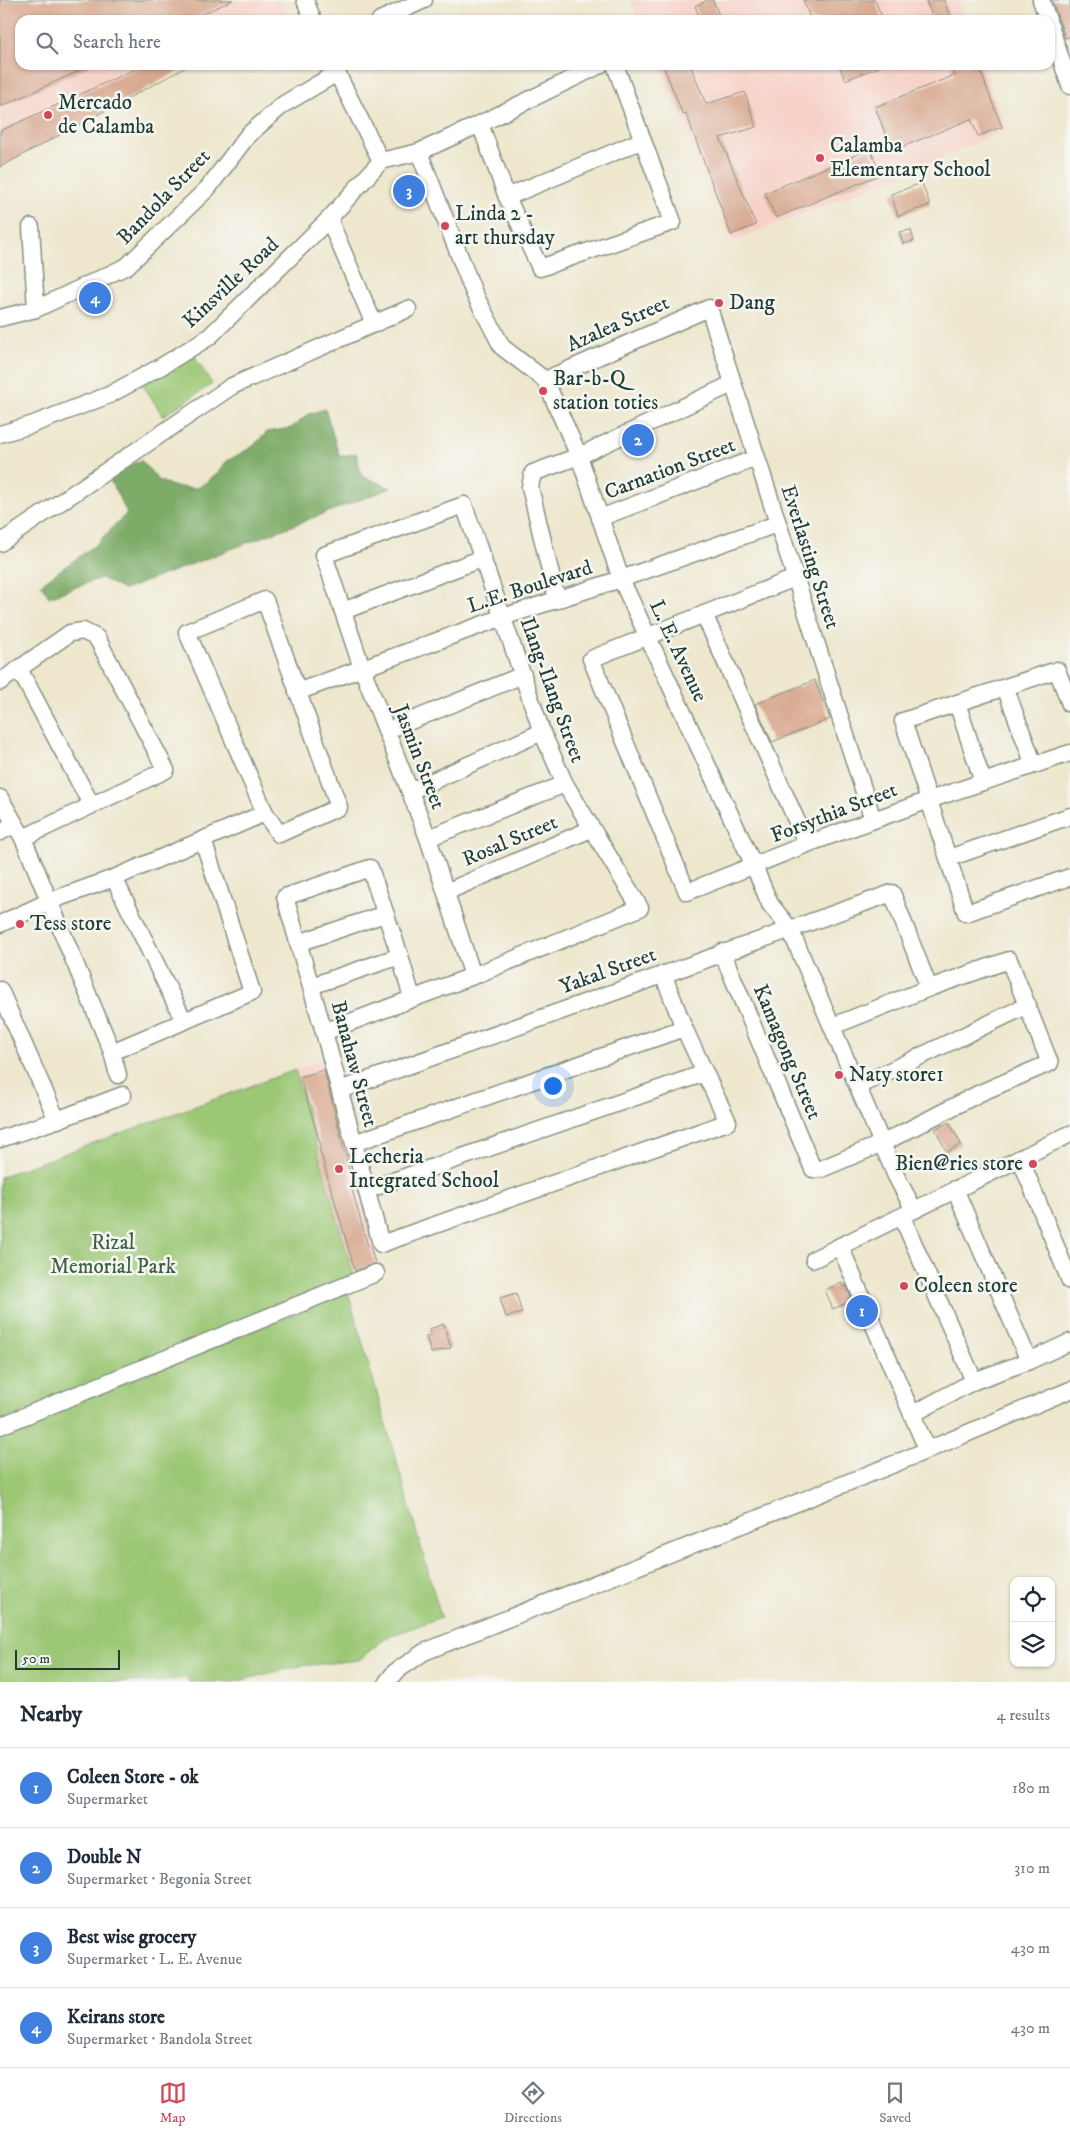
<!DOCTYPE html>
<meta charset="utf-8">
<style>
:root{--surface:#fff;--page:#f2f2f3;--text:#1f2937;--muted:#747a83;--line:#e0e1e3;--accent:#d1495b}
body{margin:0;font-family:"IM FELL DW Pica",serif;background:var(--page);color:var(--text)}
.controls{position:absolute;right:15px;bottom:15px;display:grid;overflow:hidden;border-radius:10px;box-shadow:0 1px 4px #0004}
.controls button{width:45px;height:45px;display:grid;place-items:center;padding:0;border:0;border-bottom:1px solid var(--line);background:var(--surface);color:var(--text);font:25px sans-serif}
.scale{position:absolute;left:15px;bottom:12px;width:105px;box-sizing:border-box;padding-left:5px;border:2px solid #1f3d34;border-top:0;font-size:14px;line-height:18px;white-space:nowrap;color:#1f3d34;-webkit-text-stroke:4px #f6f6f2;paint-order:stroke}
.you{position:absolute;left:552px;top:1085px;width:18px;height:18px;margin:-12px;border:4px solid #fff;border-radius:50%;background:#1a73e8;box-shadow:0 0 0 8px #1a73e833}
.badge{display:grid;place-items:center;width:32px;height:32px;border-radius:50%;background:var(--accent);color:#fff;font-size:16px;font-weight:700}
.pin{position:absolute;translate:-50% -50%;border:2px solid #fff;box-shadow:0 1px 5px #0006}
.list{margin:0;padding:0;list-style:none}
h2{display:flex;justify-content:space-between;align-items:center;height:65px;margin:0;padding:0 20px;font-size:21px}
h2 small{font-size:16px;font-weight:400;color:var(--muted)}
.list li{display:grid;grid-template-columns:32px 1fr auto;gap:15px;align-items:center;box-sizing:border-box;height:80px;padding:0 20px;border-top:1px solid var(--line)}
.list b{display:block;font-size:19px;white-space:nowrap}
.list p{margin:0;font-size:16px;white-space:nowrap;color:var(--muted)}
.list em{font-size:16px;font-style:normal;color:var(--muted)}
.icon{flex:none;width:28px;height:28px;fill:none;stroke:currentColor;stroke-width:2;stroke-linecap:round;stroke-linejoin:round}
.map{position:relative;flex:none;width:1070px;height:1682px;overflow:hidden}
.search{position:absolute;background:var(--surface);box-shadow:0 1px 4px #0004;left:15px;right:15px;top:15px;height:55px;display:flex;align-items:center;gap:12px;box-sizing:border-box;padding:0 18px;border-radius:15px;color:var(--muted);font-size:19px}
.sheet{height:385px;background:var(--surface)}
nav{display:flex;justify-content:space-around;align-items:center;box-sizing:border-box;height:70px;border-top:1px solid var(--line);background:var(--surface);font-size:14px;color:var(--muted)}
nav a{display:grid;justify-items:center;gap:2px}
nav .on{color:var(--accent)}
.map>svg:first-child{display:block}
</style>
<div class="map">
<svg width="1070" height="1682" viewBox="0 0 1070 1682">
<rect width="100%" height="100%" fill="#f6f6f2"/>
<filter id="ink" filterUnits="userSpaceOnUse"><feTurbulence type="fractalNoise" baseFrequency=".02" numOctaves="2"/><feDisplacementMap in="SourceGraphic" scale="10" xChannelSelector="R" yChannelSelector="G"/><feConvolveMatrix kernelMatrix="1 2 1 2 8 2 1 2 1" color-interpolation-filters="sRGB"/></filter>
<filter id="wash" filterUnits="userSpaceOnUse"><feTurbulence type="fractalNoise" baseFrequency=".0096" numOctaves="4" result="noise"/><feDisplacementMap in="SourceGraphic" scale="20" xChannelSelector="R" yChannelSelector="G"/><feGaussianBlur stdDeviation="1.12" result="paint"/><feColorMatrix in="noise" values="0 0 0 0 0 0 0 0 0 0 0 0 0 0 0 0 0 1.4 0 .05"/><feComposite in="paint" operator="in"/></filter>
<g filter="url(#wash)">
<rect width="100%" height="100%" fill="#eee7cd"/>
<g fill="#f7d1c7">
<polygon points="0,0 280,0 286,14 274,20 20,20 20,65 190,65 0,167"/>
<polygon points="630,0 958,0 965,20 639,20"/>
<polygon points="658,65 982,65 1007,130 877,185 733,241"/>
<polygon points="327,1057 380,1268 354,1277 295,1070"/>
</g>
<g fill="#9cc876" stroke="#5e8255">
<polygon points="193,354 212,384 163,416 143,385"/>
<polygon points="295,1070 354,1277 0,1422 0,1177"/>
<polygon points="348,1292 441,1617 385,1638 359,1660 300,1666 233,1682 188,1682 186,1677 162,1682 0,1682 0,1434"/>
</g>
<polygon fill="#7dac67" stroke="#4e744e" points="325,409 340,457 356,453 362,476 391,488 124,590 101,578 49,597 41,584 94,546 127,513 110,480 114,473 141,460 158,480 175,487 198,488 216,475 227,461 252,447 267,432 291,428 309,414"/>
<g id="blocks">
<g fill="#d8a88f">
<polygon points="0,0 233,0 189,20 20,20 20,65 92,65 0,107"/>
<polygon points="708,0 713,0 721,20 701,20 695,6"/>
<polygon points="803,0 875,0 883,20 811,20"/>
<polygon points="926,0 944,0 951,20 933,20"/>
<polygon points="1052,0 1070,0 1070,36 1065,38"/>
<polygon points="144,65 190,65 0,167 0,131"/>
<polygon points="663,65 690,65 706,104 745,92 756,127 720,138 756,225 731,235 686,113 683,115"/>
<polygon points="839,65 882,65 882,66 845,80"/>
<polygon points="951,65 978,65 1002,127 978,136 971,119 892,151 875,107 955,75"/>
<polygon points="870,149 881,174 776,218 765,193"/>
<polygon points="922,183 930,205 898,216 891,194"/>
<polygon points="911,230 914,241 903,244 899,232"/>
<polygon points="815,680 830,719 772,742 755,704"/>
<polygon points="324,1070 352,1182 350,1183 368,1246 370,1246 375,1263 355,1271 319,1147 321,1146 300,1077"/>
<polygon points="949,1122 961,1144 947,1152 935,1129"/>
<polygon points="842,1283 843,1287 846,1286 851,1297 848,1298 850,1302 833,1309 825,1290"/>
<polygon points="516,1293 522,1313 506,1317 500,1298"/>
<polygon points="444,1324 451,1348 431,1353 426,1336 431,1335 429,1329"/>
</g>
</g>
</g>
<g filter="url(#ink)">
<use href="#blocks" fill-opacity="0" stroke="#869280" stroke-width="1"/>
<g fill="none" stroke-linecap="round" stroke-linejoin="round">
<g stroke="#869280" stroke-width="19">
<g id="minor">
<polyline points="305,0 313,20"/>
<polyline points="1041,0 1048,20"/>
<polyline points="380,20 424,0"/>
<polyline points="1050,26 1070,86"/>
<polyline points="333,65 381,161"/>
<polyline points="480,124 507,197 540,268 673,222 615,65"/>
<polyline points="419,152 474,293 502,347 545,380 579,456 621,579 754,866 770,904 790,929 896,1176 914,1210"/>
<polyline points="381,161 419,152 480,124 600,65"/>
<polyline points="507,197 643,140"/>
<polyline points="329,219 374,324"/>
<polyline points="31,227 36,309"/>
<polyline points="0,318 36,309 127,266 208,188 248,135 284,104 337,73"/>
<polyline points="545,380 709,308 873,820"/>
<polyline points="0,434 31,425 109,395 162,366 209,337 329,219 381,161"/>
<polyline points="600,518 756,458"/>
<polyline points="0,543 232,386 408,309"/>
<polyline points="795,578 591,659 687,892 807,844 929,800 1070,753"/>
<polygon points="265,600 339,807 279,834 265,813 187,632"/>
<polyline points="557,600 530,487 533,473 579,456 732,384"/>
<polyline points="343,611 483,558"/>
<polyline points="704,614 807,844"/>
<polyline points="19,669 91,804"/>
<polyline points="0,682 70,633 83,631 97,638 166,770 23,838"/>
<polyline points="1005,687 1034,765"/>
<polyline points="297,692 503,617 621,579 777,524"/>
<polyline points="957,703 983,782"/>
<polyline points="1070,704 1057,670 903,721 966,913 1070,877"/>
<polyline points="386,731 523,675"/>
<polyline points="410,791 542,732"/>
<polyline points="0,798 23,838 112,1052 118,1075"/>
<polyline points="0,832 14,825"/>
<polyline points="428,838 565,784"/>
<polyline points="949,858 1070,816"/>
<polyline points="114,878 184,1021"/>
<polyline points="446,892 591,829"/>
<polyline points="0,924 50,901 114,878 265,813"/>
<polyline points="298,943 385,914"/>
<polyline points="722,952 813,1169 821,1169 883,1143 980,1093 1050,1063 1009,960 929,988 833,1026"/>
<polyline points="311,986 400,956"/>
<polyline points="0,990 57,1120"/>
<polyline points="412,998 400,956 370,868 285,897 324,1032 381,1244 728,1122 684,1028 663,974"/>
<polyline points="324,1032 473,976 640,908 565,784 542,732 464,505 324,555 362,668 428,838 473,976"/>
<polyline points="112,1052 252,992 203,840"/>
<polyline points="858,1086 1028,1005"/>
<polyline points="340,1090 892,893 929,988"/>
<polyline points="0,1139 57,1120 123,1095"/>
<polyline points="354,1143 684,1028"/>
<polyline points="1020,1158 1070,1281"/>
<polyline points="955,1189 1029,1361"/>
<polyline points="367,1190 705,1073"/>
<polyline points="902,1217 974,1381"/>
<polyline points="840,1246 923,1440"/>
<polyline points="814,1259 1070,1134"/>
<polyline points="913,1414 974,1381 1029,1361 1070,1342"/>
<polyline points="0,1426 376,1273"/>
<polyline points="387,1682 395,1672 424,1652 899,1462 1070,1390"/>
</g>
</g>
<use href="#minor" stroke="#fff" stroke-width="16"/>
</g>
</g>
<g fill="#d1495b" stroke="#f6f6f2" stroke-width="2">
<circle cx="48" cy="115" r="5"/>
<circle cx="820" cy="158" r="5"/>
<circle cx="445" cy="226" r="5"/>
<circle cx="719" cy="303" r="5"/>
<circle cx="543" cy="391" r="5"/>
<circle cx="20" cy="924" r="5"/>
<circle cx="839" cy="1075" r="5"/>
<circle cx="1033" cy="1164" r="5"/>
<circle cx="339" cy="1169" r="5"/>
<circle cx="904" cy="1286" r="5"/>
</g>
<g text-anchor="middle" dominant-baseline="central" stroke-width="5" stroke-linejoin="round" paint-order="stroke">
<g font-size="21" fill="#1f3d34" stroke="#f6f6f2" text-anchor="start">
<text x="58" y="103">Mercado<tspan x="58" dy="24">de Calamba</tspan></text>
<text x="830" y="146">Calamba<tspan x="830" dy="24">Elementary School</tspan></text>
<text x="455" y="214">Linda 2 -<tspan x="455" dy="24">art thursday</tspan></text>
<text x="729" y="303">Dang</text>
<text x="553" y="379">Bar-b-Q<tspan x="553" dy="24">station toties</tspan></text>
<text x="30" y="924">Tess store</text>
<text x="849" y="1075">Naty store1</text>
<text x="349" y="1157">Lecheria<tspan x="349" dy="24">Integrated School</tspan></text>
<text x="1023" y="1164" text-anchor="end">Bien@ries store</text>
<text x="914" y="1286">Coleen store</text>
</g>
<g font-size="21" fill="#1f3d34" stroke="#f6f6f2">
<text transform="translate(164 197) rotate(-46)">Bandola Street</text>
<text transform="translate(231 283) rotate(-43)">Kinsville Road</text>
<text transform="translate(618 324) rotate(-24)">Azalea Street</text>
<text transform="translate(670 469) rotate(-21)">Carnation Street</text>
<text transform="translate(810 557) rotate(72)">Everlasting Street</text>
<text transform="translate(530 587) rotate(-18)">L.E. Boulevard</text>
<text transform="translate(678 651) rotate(65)">L. E. Avenue</text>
<text transform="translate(552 690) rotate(70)">Ilang-Ilang Street</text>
<text transform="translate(419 757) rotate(69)">Jasmin Street</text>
<text transform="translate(834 813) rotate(-21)">Forsythia Street</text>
<text transform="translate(510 841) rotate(-23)">Rosal Street</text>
<text transform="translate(608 971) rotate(-20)">Yakal Street</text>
<text transform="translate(787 1052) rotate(67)">Kamagong Street</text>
<text transform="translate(354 1064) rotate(75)">Banahaw Street</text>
</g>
<g font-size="21" fill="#3e6044" stroke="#f6f6f2">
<text x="113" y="1243">Rizal<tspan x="113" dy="24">Memorial Park</tspan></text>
</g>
</g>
</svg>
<div class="controls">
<button><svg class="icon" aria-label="locate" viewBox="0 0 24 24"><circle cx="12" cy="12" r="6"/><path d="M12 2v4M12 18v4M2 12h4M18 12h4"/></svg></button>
<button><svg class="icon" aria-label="layers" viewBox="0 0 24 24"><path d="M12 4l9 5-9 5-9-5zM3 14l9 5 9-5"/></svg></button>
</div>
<div class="scale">50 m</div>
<div class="you"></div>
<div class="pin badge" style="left:862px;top:1311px;background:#3f7fe0">1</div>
<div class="pin badge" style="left:638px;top:440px;background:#3f7fe0">2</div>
<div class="pin badge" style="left:409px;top:191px;background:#3f7fe0">3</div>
<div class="pin badge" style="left:95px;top:298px;background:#3f7fe0">4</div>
<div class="search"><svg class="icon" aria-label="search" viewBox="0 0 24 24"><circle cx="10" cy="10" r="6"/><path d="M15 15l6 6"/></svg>Search here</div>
</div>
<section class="sheet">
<h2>Nearby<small>4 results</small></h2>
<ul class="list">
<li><span class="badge" style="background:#3f7fe0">1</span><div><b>Coleen Store - ok</b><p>Supermarket</p></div><em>180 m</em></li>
<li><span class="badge" style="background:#3f7fe0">2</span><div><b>Double N</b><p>Supermarket · Begonia Street</p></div><em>310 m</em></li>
<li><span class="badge" style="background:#3f7fe0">3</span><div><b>Best wise grocery</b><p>Supermarket · L. E. Avenue</p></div><em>430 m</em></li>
<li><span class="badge" style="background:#3f7fe0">4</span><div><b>Keirans store</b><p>Supermarket · Bandola Street</p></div><em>430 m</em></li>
</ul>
</section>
<nav>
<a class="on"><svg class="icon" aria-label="map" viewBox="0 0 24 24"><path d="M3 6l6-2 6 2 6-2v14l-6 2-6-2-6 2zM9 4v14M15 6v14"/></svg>Map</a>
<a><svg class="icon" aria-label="directions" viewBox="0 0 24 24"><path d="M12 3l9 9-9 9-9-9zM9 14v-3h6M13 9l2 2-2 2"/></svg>Directions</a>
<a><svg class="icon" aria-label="saved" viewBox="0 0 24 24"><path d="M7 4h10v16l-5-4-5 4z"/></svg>Saved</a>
</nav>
